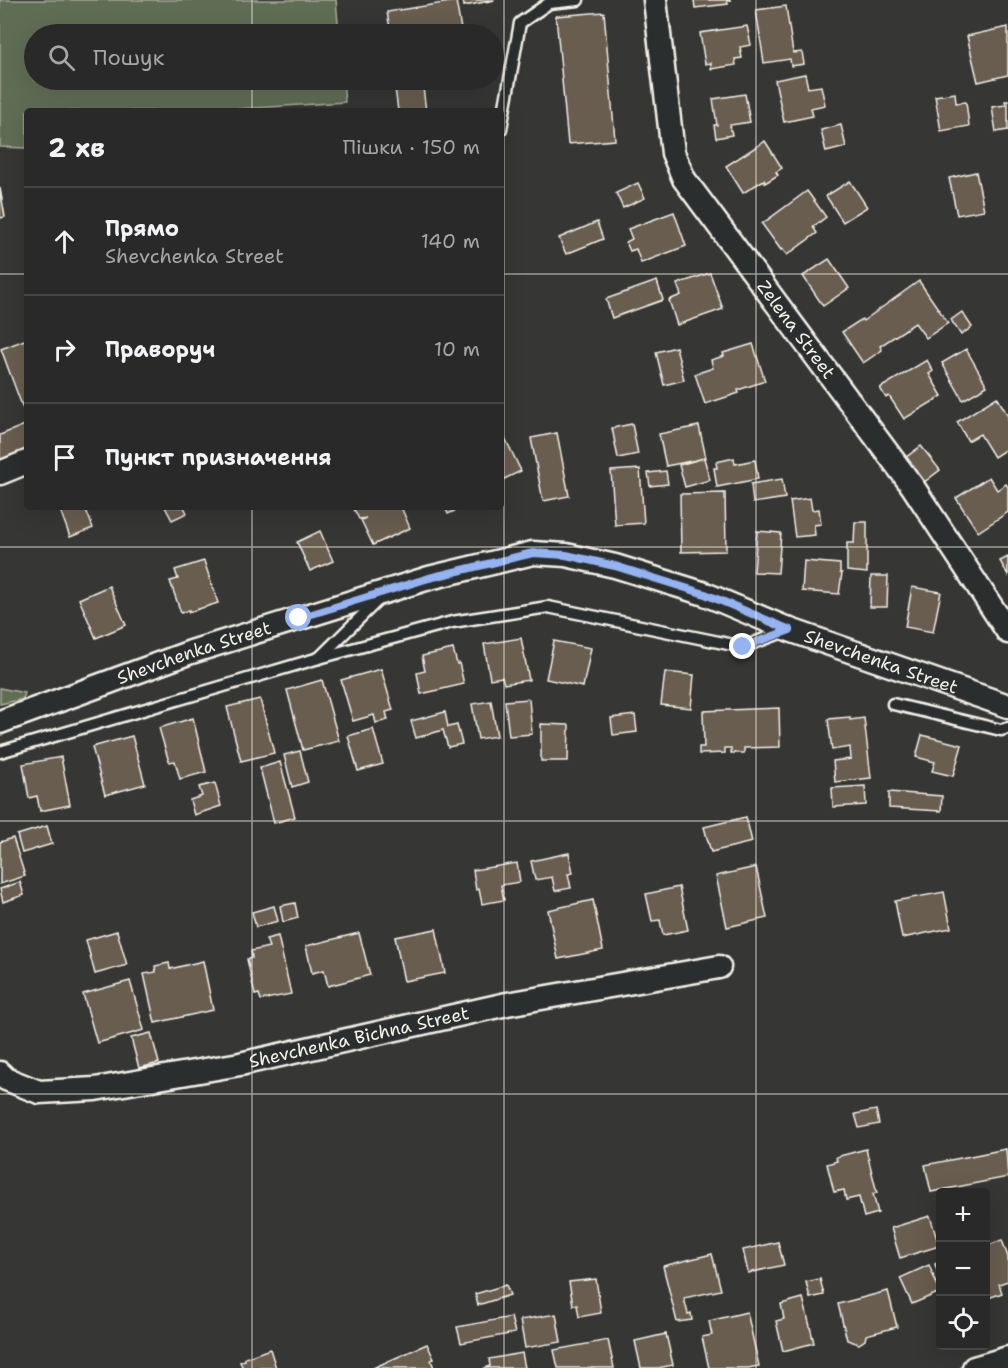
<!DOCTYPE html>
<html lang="uk">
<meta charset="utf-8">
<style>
:root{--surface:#282928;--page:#303130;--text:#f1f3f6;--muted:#a5a6a8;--line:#444545}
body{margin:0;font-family:"Shantell Sans",sans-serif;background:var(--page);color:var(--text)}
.controls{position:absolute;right:18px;bottom:18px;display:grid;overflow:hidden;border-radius:6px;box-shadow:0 6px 24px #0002}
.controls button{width:54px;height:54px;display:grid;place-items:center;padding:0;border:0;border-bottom:2px solid var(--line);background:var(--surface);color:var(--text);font:30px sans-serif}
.stop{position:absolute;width:18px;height:18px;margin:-14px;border:4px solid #95b2f1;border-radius:50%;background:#fff}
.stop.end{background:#95b2f1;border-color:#fff;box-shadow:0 2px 6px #0008}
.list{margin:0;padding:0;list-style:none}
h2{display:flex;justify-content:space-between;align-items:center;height:78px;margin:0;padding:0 24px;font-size:26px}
h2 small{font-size:20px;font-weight:400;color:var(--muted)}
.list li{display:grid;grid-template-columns:39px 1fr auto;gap:18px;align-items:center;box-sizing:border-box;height:108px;padding:0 24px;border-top:2px solid var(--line)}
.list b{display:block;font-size:22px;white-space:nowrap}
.list p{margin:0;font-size:20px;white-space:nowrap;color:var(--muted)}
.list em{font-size:20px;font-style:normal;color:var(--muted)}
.icon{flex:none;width:33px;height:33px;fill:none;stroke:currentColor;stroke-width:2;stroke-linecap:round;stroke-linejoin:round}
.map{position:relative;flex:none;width:1008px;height:1368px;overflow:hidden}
.search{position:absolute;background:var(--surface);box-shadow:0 6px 24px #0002;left:24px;top:24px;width:480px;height:66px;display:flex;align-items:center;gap:15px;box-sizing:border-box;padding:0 21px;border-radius:33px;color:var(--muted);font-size:22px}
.panel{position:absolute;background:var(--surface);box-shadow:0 6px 24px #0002;left:24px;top:108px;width:480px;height:402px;border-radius:6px}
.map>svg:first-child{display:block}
</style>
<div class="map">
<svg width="1008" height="1368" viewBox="0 0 1008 1368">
<rect width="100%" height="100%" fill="#363735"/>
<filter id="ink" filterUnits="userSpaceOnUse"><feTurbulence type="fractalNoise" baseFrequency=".0167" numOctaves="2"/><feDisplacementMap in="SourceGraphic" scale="12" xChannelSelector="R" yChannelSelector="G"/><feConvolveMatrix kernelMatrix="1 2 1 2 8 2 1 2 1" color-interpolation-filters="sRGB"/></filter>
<g filter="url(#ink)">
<g fill="#606d55" stroke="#aaaf9e" stroke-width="1.5">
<polygon points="0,0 336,0 339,34 34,34 34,80 343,80 345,102 207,111 27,111 27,148 0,147"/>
<polygon points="0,688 25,693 23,699 0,704"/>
</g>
<g fill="#685d4f" stroke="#f4f1e8" stroke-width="1.5">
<polygon points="463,0 495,0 464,6"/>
<polygon points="694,0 731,0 727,1 728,4 695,8"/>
<polygon points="456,1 461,29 426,34 391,34 387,12"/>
<polygon points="786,6 793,53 802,52 804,64 791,66 790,59 764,63 756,10"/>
<polygon points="604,12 615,140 568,144 556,16"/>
<polygon points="747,26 751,45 740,47 742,58 735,59 736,65 711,69 711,63 705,64 700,33"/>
<polygon points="1008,27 1008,75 978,82 967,36"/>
<polygon points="805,74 808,88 821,86 825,105 811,108 813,116 784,122 775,80"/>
<polygon points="394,80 422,80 426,111 398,111"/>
<polygon points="955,93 956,103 966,102 969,126 941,131 935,96"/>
<polygon points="745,94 750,122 730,125 732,135 716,138 714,125 717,125 713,99"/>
<polygon points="1005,101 1008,101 1008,130 996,132 992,107 1006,105"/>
<polygon points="841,125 846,147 826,152 821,130"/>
<polygon points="765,141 782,168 776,172 778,175 765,183 764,180 743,193 726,166"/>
<polygon points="976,172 984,210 957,215 949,178"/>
<polygon points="850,181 867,207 843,222 826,196"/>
<polygon points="638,183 645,198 623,208 616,193"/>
<polygon points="0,188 5,217 0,218"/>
<polygon points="807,191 826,217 813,227 817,233 787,255 782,249 781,250 762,224"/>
<polygon points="674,212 686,246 641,263 636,249 630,251 626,242 632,239 628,229"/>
<polygon points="597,222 603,239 566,254 559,238"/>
<polygon points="829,259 849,288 823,306 803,276"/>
<polygon points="710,273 723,309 677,325 669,300 681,295 677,284"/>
<polygon points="657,281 663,300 612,318 606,299"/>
<polygon points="919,281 948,323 926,338 915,323 880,346 882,350 863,363 842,332 862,319 863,321"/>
<polygon points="962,312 972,327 961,335 951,320"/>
<polygon points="27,339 27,414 25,414 1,349"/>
<polygon points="753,344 765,381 738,390 739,393 705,404 695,374 713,368 711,360 724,356 723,353"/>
<polygon points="676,347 684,380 664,385 656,352"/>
<polygon points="966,349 987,386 963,400 942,363"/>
<polygon points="927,360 933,371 929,374 942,396 904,419 889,396 886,398 880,388"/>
<polygon points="997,397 1008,416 1008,448 994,457 980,434 968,441 957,422"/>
<polygon points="27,424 27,451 0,462 0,435"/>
<polygon points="632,424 638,454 618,458 612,428"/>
<polygon points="699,426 706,458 666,466 659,434"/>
<polygon points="557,433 569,496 543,501 531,438"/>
<polygon points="505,438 521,471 502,480 501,440"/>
<polygon points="921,446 940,470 923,483 905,458"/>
<polygon points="704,458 710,480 685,487 679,465"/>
<polygon points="734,458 735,464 755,460 758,479 717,487 714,468 717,468 716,462"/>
<polygon points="640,469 644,523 615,525 611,471"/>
<polygon points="666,471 668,484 650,486 648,473"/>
<polygon points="989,477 997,490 1006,484 1008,487 1008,512 978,532 956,498"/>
<polygon points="782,479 785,498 753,503 751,484"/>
<polygon points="725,493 726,551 681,552 680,494"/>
<polygon points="810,498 812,510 819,509 821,524 814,525 815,535 795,537 790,501"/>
<polygon points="59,507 85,507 93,528 70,537"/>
<polygon points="165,507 184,507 187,513 172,520"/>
<polygon points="353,507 401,507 410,528 373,545 361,520 366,518 359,519"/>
<polygon points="445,507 463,507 448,514"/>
<polygon points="855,522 867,522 867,573 847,571 847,543 854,543"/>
<polygon points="320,531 333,561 310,571 297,542"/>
<polygon points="757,531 781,533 778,573 754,572"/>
<polygon points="1008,557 1008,575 1000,561"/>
<polygon points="204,561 218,603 189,612 189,610 181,613 170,581 178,579 175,570"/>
<polygon points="804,561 840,564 840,573 842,573 839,594 802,591"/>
<polygon points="871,576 888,576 887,607 870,607"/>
<polygon points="109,586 126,625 96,638 79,599"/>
<polygon points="912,587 941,592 933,632 905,627"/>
<polygon points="521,638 529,680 504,684 502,677 490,679 484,644"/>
<polygon points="554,641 591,648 583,687 546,679"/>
<polygon points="453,649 457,664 459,663 464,684 421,694 417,673 425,671 422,656"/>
<polygon points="381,669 393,710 386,712 388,720 376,723 374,715 353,721 341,680"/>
<polygon points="665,672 694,675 691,708 661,705"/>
<polygon points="322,680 339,741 303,750 287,690"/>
<polygon points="260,699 274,753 241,761 227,707"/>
<polygon points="529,699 532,734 509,736 505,701"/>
<polygon points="491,701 497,736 478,739 472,704"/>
<polygon points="779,708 780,747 744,748 744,753 731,753 731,748 725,748 725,753 699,754 699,747 704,747 703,711"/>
<polygon points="445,712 448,727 457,725 462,744 448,747 443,730 416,738 411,721"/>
<polygon points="635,715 637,732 613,735 611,718"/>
<polygon points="850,717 850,720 864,718 871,778 835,782 833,761 851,759 850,747 832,750 828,719"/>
<polygon points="193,718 206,772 180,779 175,761 169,762 159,728"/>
<polygon points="541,724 569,725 568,761 541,761"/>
<polygon points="373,729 383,764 358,771 348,736"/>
<polygon points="922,735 962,745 953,776 932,771 935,762 916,757"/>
<polygon points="132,736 145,784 105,795 92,747"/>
<polygon points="300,751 308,782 292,787 284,755"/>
<polygon points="61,757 70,805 40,811 37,796 29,798 23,764"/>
<polygon points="280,762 295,817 274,823 260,768"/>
<polygon points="215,783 221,806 194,815 190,800 202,796 199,787"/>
<polygon points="865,786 866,805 833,807 832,788"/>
<polygon points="889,792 942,796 941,811 889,808"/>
<polygon points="746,817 752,842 711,852 704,827"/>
<polygon points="47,826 52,844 22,853 17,835"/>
<polygon points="13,838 25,876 0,884 0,842"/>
<polygon points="569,853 573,873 568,874 571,888 555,891 552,877 535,880 531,861"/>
<polygon points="517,863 520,882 501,885 504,900 482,904 479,889 476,890 473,870"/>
<polygon points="756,867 767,918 727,927 716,876"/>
<polygon points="20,882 24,895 3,902 0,889"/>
<polygon points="679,887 688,930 663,935 660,920 652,921 646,894"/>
<polygon points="944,892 951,928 902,938 895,901"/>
<polygon points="593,900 603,950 558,959 548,910"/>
<polygon points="295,903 298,918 283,922 280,906"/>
<polygon points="274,906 278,921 256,927 252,912"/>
<polygon points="436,929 445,973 404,981 395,937"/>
<polygon points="117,931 127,965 95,974 86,940"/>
<polygon points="359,933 370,975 328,986 324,970 312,973 306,946"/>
<polygon points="278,936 291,994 261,1000 259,994 255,995 247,959 252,958 251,951 269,947 266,939"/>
<polygon points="203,961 213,1010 155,1023 144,974 156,972 155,966 169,963 170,969"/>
<polygon points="130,981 144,1030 97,1043 83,994"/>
<polygon points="151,1033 159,1063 139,1068 131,1038"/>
<polygon points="876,1110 879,1124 859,1128 855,1114"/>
<polygon points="866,1149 877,1193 873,1194 878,1213 864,1217 859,1197 846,1200 844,1190 834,1192 827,1164 837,1161 836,1157"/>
<polygon points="1006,1149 1008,1177 931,1192 925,1165"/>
<polygon points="930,1216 939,1246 900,1258 891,1228"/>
<polygon points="1002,1240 1008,1257 1008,1281 999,1284 1002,1293 986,1299 986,1246"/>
<polygon points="778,1242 784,1265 748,1273 743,1250"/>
<polygon points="712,1254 721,1290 684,1298 688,1314 691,1313 692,1320 677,1322 663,1266"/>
<polygon points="940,1262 940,1281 935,1264"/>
<polygon points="929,1265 940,1292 912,1304 900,1278"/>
<polygon points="596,1279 601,1313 579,1317 577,1305 573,1305 569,1282"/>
<polygon points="820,1279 824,1295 810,1298 806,1282"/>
<polygon points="506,1285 510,1295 478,1305 475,1294"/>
<polygon points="888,1291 897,1327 866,1335 865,1340 859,1344 847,1340 838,1304"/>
<polygon points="803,1298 814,1343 783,1351 776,1321 784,1319 781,1304"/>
<polygon points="747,1312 759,1366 748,1368 709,1368 702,1337 712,1335 709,1321"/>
<polygon points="556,1314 561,1342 525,1348 520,1320"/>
<polygon points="511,1317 515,1333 461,1343 457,1327"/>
<polygon points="666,1334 673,1365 658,1368 641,1368 635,1341"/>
<polygon points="608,1340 614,1368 558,1368 554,1350"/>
<polygon points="427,1344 434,1359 431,1360 434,1368 373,1368"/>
<polygon points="270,1349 276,1368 243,1368 240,1362 245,1360 245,1358"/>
<polygon points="522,1353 525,1368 484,1368 490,1366 489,1359"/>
</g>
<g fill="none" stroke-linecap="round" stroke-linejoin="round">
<g stroke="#f4f1e8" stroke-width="15">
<g id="service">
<polyline points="501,129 520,23 549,3 578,0"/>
<polyline points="319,658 452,622 548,607 743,647 786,631"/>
<polyline points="893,704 1001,730 1008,728"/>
<polyline points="0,752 319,658 378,600"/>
</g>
</g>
<g stroke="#f4f1e8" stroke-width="27">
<g id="minor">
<path id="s1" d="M655,0L673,153L684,179L913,487L1008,632"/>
<polyline points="0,473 27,462"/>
<path id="s2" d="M0,722L191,652L429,578L533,553L566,555L615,566L705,594L790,630L1008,706"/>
<path id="s3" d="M0,1073L6,1079L39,1092L95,1089L240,1064L507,1004L719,967"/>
<polyline points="974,1368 1008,1358"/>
</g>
</g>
<use href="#service" stroke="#2a2d2e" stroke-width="10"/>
<use href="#minor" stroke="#2a2d2e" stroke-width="22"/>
</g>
</g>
<g fill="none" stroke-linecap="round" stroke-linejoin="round" filter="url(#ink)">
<polyline stroke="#95b2f1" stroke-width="8" points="299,618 429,578 533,553 566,555 615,566 705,594 790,630 743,647"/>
</g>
<path fill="none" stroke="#f4f1e8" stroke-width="1.5" stroke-opacity="0.55" d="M252,0V34M504,0V1368M756,0V1368M252,80V111M0,274H27M501,274H1008M252,507V1368M0,547H1008M0,821H1008M0,1094H1008"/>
<g text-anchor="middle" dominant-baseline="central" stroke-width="5" stroke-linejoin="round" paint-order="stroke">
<g font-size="18" fill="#f4f1e8" stroke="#2a2d2e">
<text stroke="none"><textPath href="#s1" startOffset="370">Zelena Street</textPath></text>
<text stroke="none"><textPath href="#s2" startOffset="206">Shevchenka Street</textPath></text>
<text stroke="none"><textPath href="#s2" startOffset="926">Shevchenka Street</textPath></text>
<text stroke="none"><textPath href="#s3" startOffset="369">Shevchenka Bichna Street</textPath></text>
</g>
</g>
</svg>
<div class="controls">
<button>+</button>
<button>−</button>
<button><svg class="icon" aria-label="locate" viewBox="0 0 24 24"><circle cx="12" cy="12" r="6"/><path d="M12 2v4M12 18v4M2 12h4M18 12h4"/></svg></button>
</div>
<div class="stop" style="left:299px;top:618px"></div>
<div class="stop end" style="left:743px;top:647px"></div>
<div class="search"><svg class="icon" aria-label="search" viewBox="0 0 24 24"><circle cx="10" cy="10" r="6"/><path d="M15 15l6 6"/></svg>Пошук</div>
<section class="panel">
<h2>2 хв<small>Пішки · 150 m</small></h2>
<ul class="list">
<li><svg class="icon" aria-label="ahead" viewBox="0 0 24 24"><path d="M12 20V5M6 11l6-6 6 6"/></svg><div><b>Прямо</b><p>Shevchenka Street</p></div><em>140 m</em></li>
<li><svg class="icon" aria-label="right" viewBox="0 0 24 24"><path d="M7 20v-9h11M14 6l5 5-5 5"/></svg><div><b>Праворуч</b></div><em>10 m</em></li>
<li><svg class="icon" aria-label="arrive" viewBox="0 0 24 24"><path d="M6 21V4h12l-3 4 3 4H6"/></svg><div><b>Пункт призначення</b></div></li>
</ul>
</section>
</div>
